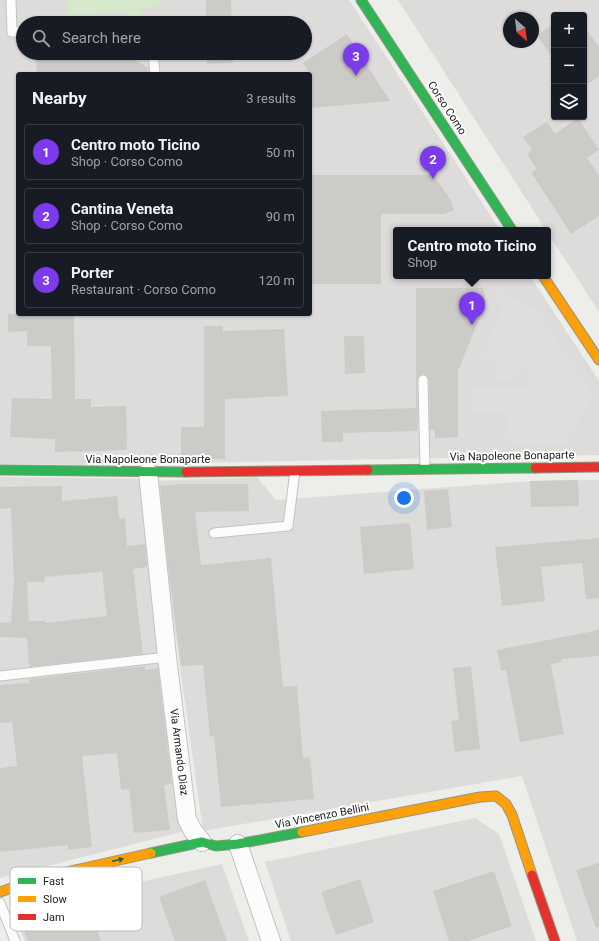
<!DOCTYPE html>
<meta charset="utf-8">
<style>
:root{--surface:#171b24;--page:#20242c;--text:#f1f3f6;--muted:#9ea1a6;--line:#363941;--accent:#7c3aed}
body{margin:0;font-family:Roboto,sans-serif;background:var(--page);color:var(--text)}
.controls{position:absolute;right:12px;top:12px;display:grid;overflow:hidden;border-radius:4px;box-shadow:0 1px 3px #0004}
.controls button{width:36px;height:36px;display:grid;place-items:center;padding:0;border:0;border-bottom:1px solid var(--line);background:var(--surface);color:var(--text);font:20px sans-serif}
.compass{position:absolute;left:503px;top:12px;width:36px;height:36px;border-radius:50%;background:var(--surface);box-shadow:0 1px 3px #0004;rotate:152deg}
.you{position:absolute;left:404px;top:498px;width:14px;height:14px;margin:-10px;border:3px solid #fff;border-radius:50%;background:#1a73e8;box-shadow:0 0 0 6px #1a73e833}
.badge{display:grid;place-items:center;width:26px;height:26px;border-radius:50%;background:var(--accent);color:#fff;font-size:13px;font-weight:700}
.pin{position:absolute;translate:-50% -33px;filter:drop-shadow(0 1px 2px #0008)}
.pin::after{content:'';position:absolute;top:21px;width:14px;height:12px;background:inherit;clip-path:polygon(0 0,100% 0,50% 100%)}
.popup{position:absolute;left:393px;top:227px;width:158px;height:52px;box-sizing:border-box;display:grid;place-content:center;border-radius:4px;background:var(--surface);filter:drop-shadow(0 1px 3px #0005);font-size:13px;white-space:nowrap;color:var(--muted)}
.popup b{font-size:15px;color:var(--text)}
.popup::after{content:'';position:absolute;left:50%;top:100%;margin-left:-8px;border:8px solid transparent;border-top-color:var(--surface)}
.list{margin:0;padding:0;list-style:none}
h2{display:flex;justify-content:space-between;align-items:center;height:52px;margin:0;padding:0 16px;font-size:17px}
h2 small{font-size:13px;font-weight:400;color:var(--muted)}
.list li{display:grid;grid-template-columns:26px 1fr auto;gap:12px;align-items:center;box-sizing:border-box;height:56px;margin:0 8px 8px;padding:0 8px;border:1px solid var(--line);border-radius:4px}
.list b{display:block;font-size:15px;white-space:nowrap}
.list p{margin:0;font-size:13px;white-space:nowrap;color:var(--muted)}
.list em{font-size:13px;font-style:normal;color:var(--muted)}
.icon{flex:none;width:22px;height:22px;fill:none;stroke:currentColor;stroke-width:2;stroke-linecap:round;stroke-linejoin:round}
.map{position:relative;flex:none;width:599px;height:941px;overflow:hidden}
.search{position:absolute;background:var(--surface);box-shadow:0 1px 3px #0004;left:16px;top:16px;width:296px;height:44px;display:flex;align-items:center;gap:10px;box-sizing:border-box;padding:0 14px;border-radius:22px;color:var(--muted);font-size:15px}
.panel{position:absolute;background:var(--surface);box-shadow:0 1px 3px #0004;left:16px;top:72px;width:296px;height:244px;border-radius:4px}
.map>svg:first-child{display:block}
</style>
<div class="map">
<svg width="599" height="941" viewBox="0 0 599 941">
<rect width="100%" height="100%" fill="#edede9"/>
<g fill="#dddcda" fill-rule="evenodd">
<path d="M0,0H349L500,230H396V276H530L599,381V455L90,465L0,464ZM23,23H305V53H23ZM18,74H310V314H18Z"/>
<path d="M398,0H599V312L548,233V230H546ZM554,15H584V117H554ZM509,18H533V42H509Z"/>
<polygon points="0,477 143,479 182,832 0,878"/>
<polygon points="257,477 276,500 530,481 599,480 599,941 577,941 522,776 203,831 154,481"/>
<polygon points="475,818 499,834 536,941 291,941 265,862"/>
<polygon points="222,864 249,941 25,941 11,906 124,874 131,884"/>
</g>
<polygon fill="#d6e8cc" points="67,0 160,0 160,6 141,8 140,23 133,23 131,17 123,12 67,15"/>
<polygon fill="#dededc" points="500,290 538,311 593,396 566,444 506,444 507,412 472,412 471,388 534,388 519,359 518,380 495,381 494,360 480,360 502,311 497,297"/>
<g fill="#cccbc8" fill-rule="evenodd">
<polygon points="206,0 231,0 232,23 206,23"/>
<polygon points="554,24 554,65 549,58 552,57 537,35"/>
<polygon points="584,26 599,47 599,76 584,87"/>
<polygon points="347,34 390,101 310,108 310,74 303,63"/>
<polygon points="207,53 232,53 233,63 207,64"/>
<polygon points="128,55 148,68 149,74 37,74 36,56"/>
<polygon points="578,118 599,150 587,158 599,176 599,216 571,234 531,172 537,169 527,154 532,150 523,137 547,122 555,134"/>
<polygon points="310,175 433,175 450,199 454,210 444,214 381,214 381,284 310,284"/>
<polygon points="416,288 483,288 486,302 458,371 458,437 435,438 435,430 430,430 429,380 426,375 422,374 418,377 417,380 418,431 343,433 343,442 322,442 321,411 416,408"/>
<polygon points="8,314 74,314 75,399 91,399 91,407 126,406 127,450 55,452 55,439 10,437 12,398 52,399 51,346 27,346 27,331 8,332"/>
<polygon points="204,326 223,326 223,331 284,329 288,396 225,399 225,459 181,459 181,427 204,427"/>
<polygon points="344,336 364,336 365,373 345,374"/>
<polygon points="578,480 579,506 531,507 530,481"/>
<polygon points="181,484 248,484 249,511 195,512 201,565 271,558 283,687 297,686 303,758 310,757 314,799 221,807 214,736 210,737 203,665 181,666 168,565 160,486"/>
<path d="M62,486V501L117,496L119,518H125L127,546L145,544L147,567L133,569L143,654L29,667L27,638L0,637V623L11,622L14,583L11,508L0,509V487ZM102,572L107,616L45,623V621H29L27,582H45L44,577Z"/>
<polygon points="448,489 452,527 427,530 424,491"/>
<polygon points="410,523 414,569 364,574 360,527"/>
<polygon points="599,538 599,598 586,599 582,563 541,567 545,601 502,606 495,547"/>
<polygon points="599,630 599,656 561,659 562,662 551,664 564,734 520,742 506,670 501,671 497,650"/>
<polygon points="145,666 145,670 158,668 172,784 164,785 170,830 134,833 129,789 121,790 117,753 82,756 92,847 68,850 68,845 0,852 0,768 17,766 12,722 0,723 0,685 29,683 29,679"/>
<polygon points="471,666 480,749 455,752 451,721 459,720 453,668"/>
<polygon points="599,863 599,927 596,928 576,870"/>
<polygon points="494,871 512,926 468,941 449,941 433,891"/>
<polygon points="119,876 129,907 93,919 101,941 28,941 16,909"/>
<polygon points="360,879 374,922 336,935 321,892"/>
<polygon points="205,880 227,941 175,941 159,897"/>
</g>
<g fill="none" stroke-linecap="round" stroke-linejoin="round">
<g stroke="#c3c3c1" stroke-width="11">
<g id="lane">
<polyline points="11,0 12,32 23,32"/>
<polyline points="153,53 155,74"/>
<polyline points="423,380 425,469"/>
<polyline points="214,533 288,526 295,471"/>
<polyline points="0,676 167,657"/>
<polyline points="0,903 15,941"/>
</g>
</g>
<g stroke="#c3c3c1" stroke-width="20">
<g id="street">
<polyline points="148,472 167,657 187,819 193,831 202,842"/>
<polyline points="238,844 271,941"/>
</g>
</g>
<g stroke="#919683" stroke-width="11">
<g id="fast">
<polyline points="361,0 512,230"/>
<polyline points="0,470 186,472"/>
<polyline points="368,470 535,468"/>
<polyline points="151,853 202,842 216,846 238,844 302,832"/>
</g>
</g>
<g stroke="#919683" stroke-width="11">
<g id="slow">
<polyline points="543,276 599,360"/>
<polyline points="302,832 480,797 496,796 506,804 512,815 532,875"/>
<polyline points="0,892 39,878 151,853"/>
</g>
</g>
<g stroke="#919683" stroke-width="11">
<g id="jam">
<polyline points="535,468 599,467"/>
<polyline points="186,472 368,470"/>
<polyline points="532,875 555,941"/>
</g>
</g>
<use href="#lane" stroke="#fcfcfc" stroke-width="9"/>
<use href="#street" stroke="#fcfcfc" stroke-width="18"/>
<use href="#fast" stroke="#30b455" stroke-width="9"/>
<use href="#slow" stroke="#ff9f0a" stroke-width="9"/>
<use href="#jam" stroke="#e5322d" stroke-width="9"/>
</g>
<defs><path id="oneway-solid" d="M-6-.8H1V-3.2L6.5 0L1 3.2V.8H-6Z"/></defs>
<use fill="#276338" href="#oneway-solid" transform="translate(118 860) rotate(-13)"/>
<g text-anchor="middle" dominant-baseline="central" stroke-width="4" stroke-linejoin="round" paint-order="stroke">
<g font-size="11" fill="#202020" stroke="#fff">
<text transform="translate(447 108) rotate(57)">Corso Como</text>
<text transform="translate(512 456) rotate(-1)">Via Napoleone Bonaparte</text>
<text x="148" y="459">Via Napoleone Bonaparte</text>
<text transform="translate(179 752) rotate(83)">Via Armando Diaz</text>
<text transform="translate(322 816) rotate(-11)">Via Vincenzo Bellini</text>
</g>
</g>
<rect x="10" y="867" width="132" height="64" rx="6" fill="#fff" stroke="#bcbcbc" stroke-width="1"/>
<rect x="18" y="878" width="18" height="6" fill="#30b455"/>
<rect x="18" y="896" width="18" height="6" fill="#ff9f0a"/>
<rect x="18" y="914" width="18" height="6" fill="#e5322d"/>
<g font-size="11" fill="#202020">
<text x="43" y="885">Fast</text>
<text x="43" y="903">Slow</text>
<text x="43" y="921">Jam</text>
</g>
</svg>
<div class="controls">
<button>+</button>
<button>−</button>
<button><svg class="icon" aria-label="layers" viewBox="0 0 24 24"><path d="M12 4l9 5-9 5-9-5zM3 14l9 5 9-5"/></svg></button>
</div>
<svg class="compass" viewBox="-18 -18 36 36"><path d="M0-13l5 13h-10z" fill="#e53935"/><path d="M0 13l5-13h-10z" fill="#9ea1a6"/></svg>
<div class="you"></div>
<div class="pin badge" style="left:472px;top:325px">1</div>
<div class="popup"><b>Centro moto Ticino</b>Shop</div>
<div class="pin badge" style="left:433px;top:179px">2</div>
<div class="pin badge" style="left:356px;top:76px">3</div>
<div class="search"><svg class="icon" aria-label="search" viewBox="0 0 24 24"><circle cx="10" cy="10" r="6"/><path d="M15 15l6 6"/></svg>Search here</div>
<section class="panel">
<h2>Nearby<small>3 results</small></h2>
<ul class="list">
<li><span class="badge">1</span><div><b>Centro moto Ticino</b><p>Shop · Corso Como</p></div><em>50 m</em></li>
<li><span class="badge">2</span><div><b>Cantina Veneta</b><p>Shop · Corso Como</p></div><em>90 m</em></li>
<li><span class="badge">3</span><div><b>Porter</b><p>Restaurant · Corso Como</p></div><em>120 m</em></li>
</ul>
</section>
</div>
